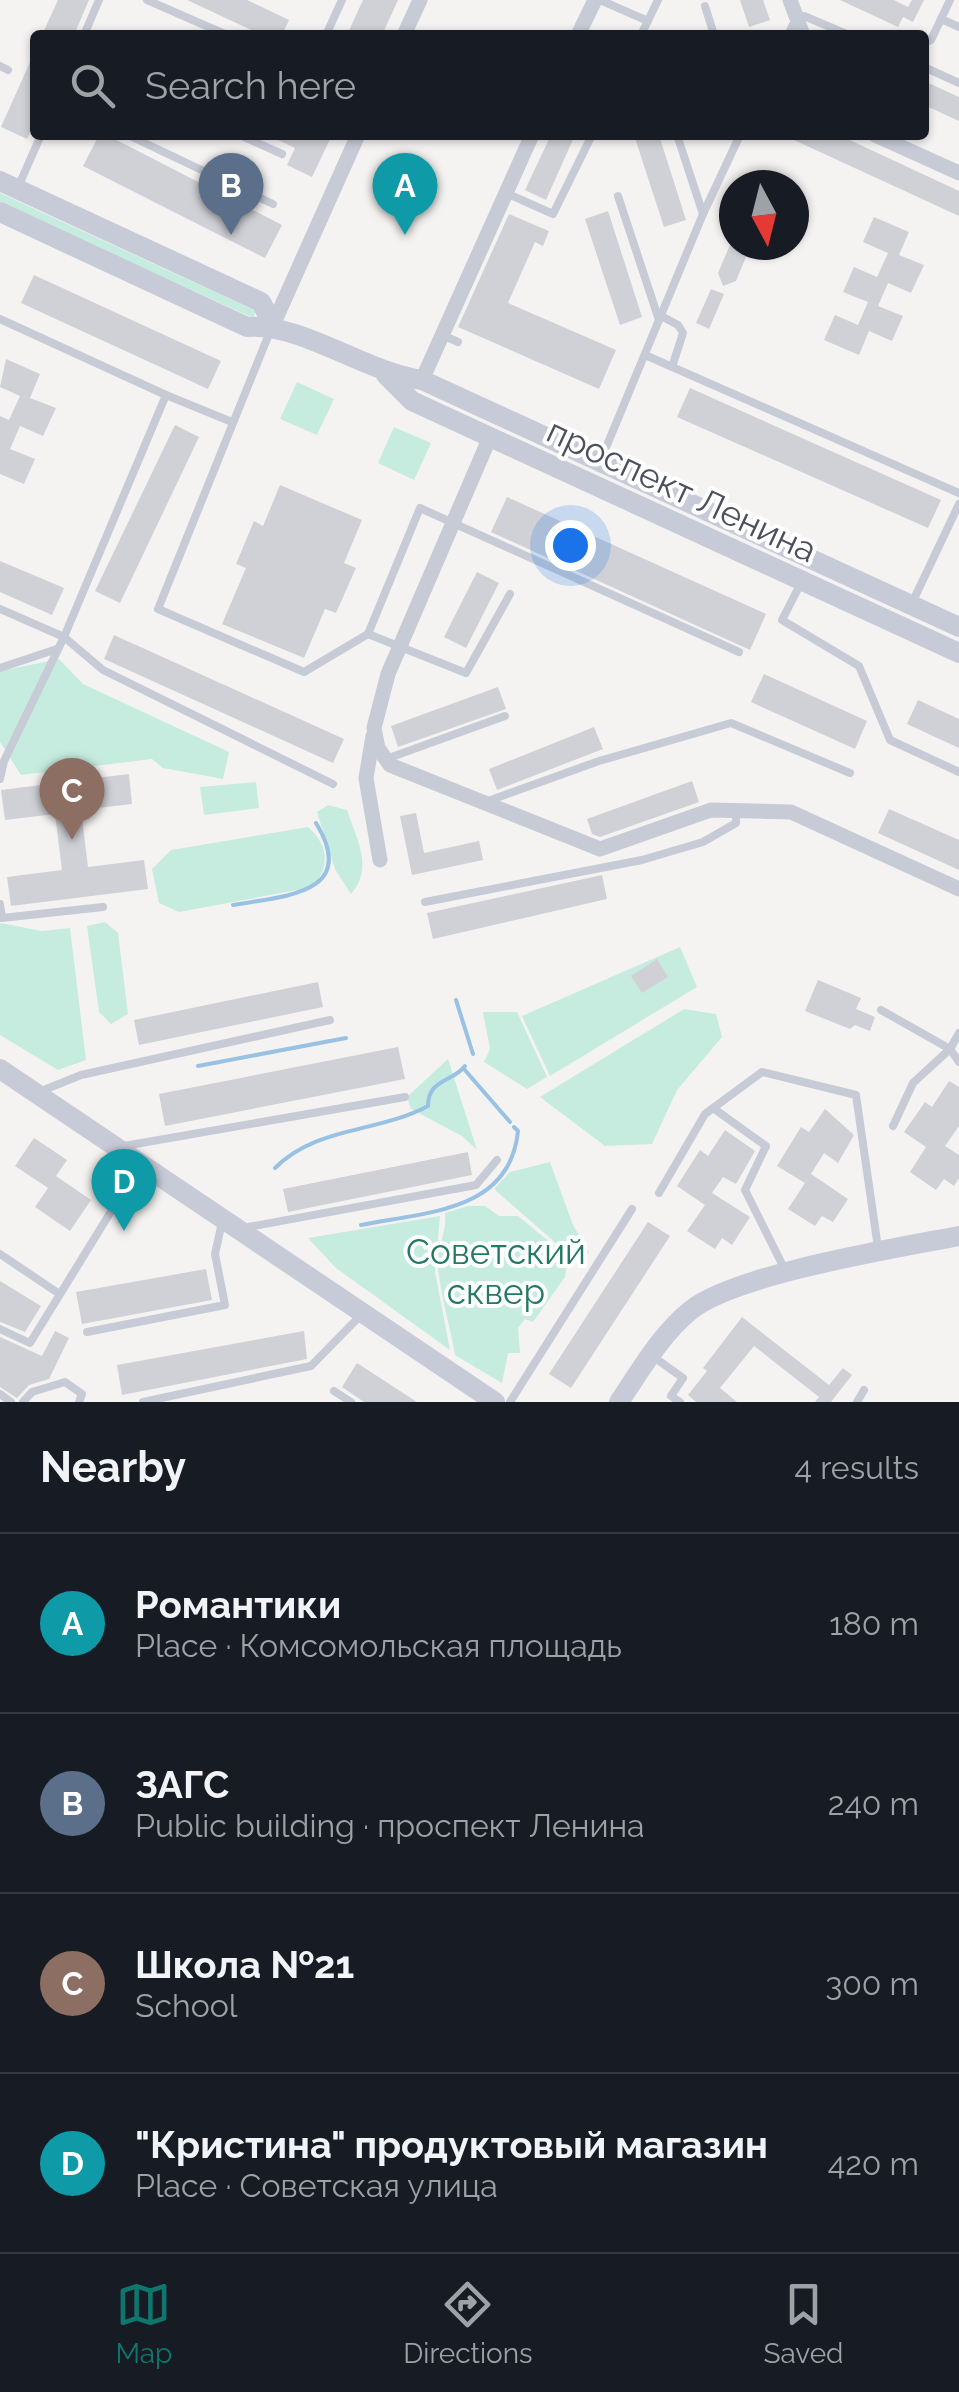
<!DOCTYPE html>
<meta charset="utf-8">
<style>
:root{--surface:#171b24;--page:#242831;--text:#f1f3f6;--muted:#9ea1a6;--line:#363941;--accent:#0f766e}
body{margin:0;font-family:Raleway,sans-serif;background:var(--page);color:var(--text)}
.compass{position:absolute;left:719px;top:170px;width:90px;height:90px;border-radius:50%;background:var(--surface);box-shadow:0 2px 8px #0004;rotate:173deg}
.you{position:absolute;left:570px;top:545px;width:35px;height:35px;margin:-25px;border:8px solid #fff;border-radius:50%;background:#1a73e8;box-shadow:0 0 0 15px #1a73e833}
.badge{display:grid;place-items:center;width:65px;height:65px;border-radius:50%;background:var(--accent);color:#fff;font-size:32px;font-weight:700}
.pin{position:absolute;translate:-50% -82px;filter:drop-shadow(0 2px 5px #0008)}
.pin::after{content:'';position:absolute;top:52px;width:35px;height:30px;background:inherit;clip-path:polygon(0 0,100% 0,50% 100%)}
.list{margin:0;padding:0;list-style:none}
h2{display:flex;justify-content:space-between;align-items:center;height:130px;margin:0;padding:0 40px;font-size:42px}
h2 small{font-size:32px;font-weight:400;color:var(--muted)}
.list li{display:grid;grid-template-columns:65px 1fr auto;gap:30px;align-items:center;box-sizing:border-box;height:180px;padding:0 40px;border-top:2px solid var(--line)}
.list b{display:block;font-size:38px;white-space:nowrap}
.list p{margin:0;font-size:32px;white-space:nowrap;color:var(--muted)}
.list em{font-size:32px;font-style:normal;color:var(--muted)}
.icon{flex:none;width:55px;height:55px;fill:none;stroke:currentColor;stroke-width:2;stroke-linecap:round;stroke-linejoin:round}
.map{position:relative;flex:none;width:959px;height:1402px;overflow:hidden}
.search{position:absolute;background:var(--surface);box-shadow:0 2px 8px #0004;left:30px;right:30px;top:30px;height:110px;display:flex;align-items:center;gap:25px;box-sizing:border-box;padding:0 35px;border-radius:10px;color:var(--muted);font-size:38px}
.sheet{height:850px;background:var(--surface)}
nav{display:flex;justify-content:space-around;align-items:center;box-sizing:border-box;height:140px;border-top:2px solid var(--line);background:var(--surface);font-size:28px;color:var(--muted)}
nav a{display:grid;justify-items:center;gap:5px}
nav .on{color:var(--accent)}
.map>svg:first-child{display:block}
</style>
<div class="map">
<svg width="959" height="1402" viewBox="0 0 959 1402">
<rect width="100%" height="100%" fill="#f4f3f2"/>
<g fill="#c6ecdf">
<polygon points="0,193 256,311 253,318 0,203"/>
<polygon points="297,382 334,399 317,435 280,419"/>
<polygon points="394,427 431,443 414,480 378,463"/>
<polygon points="59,659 83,684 229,752 223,779 163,768 152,759 21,775 0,742 0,671"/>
<polygon points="256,782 259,808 204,815 200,787"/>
<path d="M328,805L347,810C357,840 374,868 351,894L335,869L317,812Z"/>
<path d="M308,827C329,846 330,865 313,887L179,912L159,903L152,869L171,850Z"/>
<polygon points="105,922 118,933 128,1014 111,1024 99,1012 87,926"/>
<polygon points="0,923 42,931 70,928 86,1060 58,1070 0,1035"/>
<polygon points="680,947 697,987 550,1076 522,1016"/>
<polygon points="684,1009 716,1014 722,1037 677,1090 652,1144 605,1146 540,1097"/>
<polygon points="483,1012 517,1012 547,1077 527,1089 484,1062 490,1049"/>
<polygon points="448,1059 477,1150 462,1136 411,1109 407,1097"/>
<polygon points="550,1162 573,1225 589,1252 581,1265 494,1189 510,1172"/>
<path d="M468,1206H485L499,1216H518L568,1257L565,1277L533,1322L525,1319L518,1328L520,1353H508L502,1383L455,1355C450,1326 441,1297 438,1268C437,1247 447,1233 445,1213Z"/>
<polygon points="440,1216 435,1272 450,1350 336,1268 308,1238"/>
</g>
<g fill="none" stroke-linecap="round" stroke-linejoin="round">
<g stroke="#98c1e4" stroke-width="4">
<path d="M233,905C282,896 360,895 316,823"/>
<polyline points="456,1000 473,1054"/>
<polyline points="198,1066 346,1038"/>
<polyline points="464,1069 510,1122"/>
<path d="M275,1168C317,1126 378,1133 428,1106C428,1079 453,1082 465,1066"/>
<path d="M361,1225C426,1212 510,1212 518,1131L514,1127"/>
</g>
</g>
<g fill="#d0d1d6">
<polygon points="58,0 89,0 74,35 42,35"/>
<polygon points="187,0 247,0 289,20 282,35 262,35"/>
<polygon points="363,0 398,0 382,35 347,35"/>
<polygon points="740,0 763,0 770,20 749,27"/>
<polygon points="840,0 894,0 908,7 912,0 924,0 913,22 903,17 898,27"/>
<polygon points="35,51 35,121 27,139 1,127"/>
<polygon points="924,81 959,97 959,121 924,105"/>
<polygon points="99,135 107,135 282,225 265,258 83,166"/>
<polygon points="267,135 332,135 312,177 287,165 295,148"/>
<polygon points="551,135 575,135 546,200 525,190"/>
<polygon points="634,135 659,135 686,220 664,227"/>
<polygon points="783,135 839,135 959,191 959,216"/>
<polygon points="608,211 642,317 620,325 585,219"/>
<polygon points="509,214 549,231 543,246 535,242 508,303 616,350 599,389 458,327"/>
<polygon points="874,217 909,232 899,255 924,265 911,293 888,283 878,306 903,316 892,341 869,331 859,355 824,340 835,315 858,325 868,302 843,292 854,267 877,277 888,253 863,242"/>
<polygon points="730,245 751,245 736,281 723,286 718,273"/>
<polygon points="34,275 221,361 208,389 21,303"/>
<polygon points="711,289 724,294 709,329 696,323"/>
<polygon points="6,359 40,374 30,398 56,408 43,436 20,426 10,449 35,459 24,484 0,474 0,416 9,420 20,396 0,387"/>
<polygon points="690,388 941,500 928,528 677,417"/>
<polygon points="175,425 199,437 120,603 95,591"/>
<polygon points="280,485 362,520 344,563 356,568 336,613 325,609 304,658 222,624 246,568 236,564 254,521 263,526"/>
<polygon points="507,497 766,614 750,650 491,532"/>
<polygon points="0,561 64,588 52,615 0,592"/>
<polygon points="477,572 499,583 466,648 444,637"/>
<polygon points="114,635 344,739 333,763 104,659"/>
<polygon points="764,674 867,721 855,749 751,702"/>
<polygon points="498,687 506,709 398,747 391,726"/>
<polygon points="918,700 959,719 959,748 907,724"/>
<polygon points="594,727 603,749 497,790 489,769"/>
<polygon points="129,774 132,804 81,810 88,867 144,860 148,889 11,906 7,877 62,870 55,814 5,820 1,790"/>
<polygon points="692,781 699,802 600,837 592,834 587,819"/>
<polygon points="889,809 959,840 959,870 878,833"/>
<polygon points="416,813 424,853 479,841 483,860 412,875 400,816"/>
<polygon points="602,875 607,899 433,939 427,913"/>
<polygon points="657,959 668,977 642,993 631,976"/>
<polygon points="818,980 861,998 856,1009 875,1017 870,1031 855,1025 850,1029 805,1011"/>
<polygon points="318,982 323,1007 139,1045 134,1020"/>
<polygon points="398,1047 405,1079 165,1126 159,1094"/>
<polygon points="949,1081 959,1087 959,1126 945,1146 959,1155 959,1178 954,1186 944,1179 936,1190 910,1172 926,1147 904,1132 925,1102 932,1107"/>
<polygon points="825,1109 854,1135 838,1163 824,1153 811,1174 848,1199 833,1222 822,1216 815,1226 788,1209 805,1183 777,1166 801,1127 809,1132"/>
<polygon points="725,1130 755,1151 736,1184 723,1177 712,1193 750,1217 732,1245 722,1238 715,1249 687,1231 705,1205 677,1186 700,1150 708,1156"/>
<polygon points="34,1138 67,1160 56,1176 91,1200 70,1231 35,1207 48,1188 15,1166"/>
<polygon points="468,1152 472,1175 288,1212 283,1189"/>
<polygon points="648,1222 670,1236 571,1388 549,1374"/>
<polygon points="206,1269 212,1300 82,1324 76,1292"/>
<polygon points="0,1281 41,1306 25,1332 0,1322"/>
<polygon points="742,1317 829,1385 843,1368 852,1375 831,1402 815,1402 819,1397 754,1346 720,1388 737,1402 696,1402 688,1395 707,1371 703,1368"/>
<polygon points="55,1331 69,1338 49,1379 29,1385 17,1398 0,1387 0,1337 42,1356"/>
<polygon points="304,1331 307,1359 122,1395 117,1365"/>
<polygon points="357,1363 417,1402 364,1402 342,1387"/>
</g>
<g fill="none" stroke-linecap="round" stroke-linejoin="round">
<g stroke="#c7cbd5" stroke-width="8">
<polyline points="147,0 227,35"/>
<polyline points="600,0 648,21"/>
<polyline points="950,0 941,19 959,27"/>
<polyline points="705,6 714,35"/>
<polyline points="84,35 99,0"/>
<polyline points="326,35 342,0"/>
<polyline points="641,35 658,0"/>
<polyline points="788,35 796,18 804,16 849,35"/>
<polyline points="924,43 931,40 941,19"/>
<polyline points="0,66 8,70"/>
<polyline points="924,67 959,83"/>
<polyline points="128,135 273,204"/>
<polyline points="240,135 282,154"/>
<polyline points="677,135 703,214"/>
<polyline points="19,185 41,135"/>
<polyline points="506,193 553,214 592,135"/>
<polyline points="618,196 659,320"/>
<polyline points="661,316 678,325 683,333 672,367"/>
<polyline points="0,319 166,395"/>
<polyline points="271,329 158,609 304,672 368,634 420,508 739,652"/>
<polyline points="440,334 458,342"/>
<polyline points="645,355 959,493"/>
<polyline points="600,462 703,214 740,135"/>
<polyline points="802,581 782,620 859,666 890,740 959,772"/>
<polyline points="913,601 959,504"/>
<polyline points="0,609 64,637 103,670 333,784"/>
<polyline points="368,634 466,673 510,594"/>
<polyline points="0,668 57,649"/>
<polyline points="386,759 505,716"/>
<polyline points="0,779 4,761 64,637 166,395 232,422"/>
<polyline points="488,801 599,761 731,723 850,773"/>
<polyline points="425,902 642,860 703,842 736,823 736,812"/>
<polyline points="0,904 2,918 103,907"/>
<polyline points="881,1010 950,1049 959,1062"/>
<polyline points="39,1092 81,1075 330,1020"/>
<polyline points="713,1108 766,1146 745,1190 784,1268"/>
<polyline points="893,1126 913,1083 950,1049 959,1033"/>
<polyline points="124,1146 405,1097"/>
<polyline points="659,1193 705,1114 762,1072 856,1095 878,1248"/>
<polyline points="243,1228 476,1185 497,1160"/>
<polyline points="0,1254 58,1293"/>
<polyline points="0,1329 30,1343 139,1166"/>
<polyline points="87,1332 225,1305 215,1254 222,1222"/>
<polyline points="651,1355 683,1378 671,1396 680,1402"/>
<polyline points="334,1391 351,1402"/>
<polyline points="0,1394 11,1402"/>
<polyline points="23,1402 32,1392 65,1382 82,1394 79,1402"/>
<polyline points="143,1402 311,1366 360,1316"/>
<polyline points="510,1402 632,1209"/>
<polyline points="857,1402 864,1390"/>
</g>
<g stroke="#c7cbd5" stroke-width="15">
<polyline points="790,0 803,35"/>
<polyline points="404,35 420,0"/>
<polyline points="578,35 595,0"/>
<polyline points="875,135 959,173"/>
<polyline points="273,325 358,135"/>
<polyline points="422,380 532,135"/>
<polyline points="490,437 388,674 374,728 378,748 390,765 600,849 711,810 791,812 959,889"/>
<polyline points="373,736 366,778 380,860"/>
</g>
<g stroke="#c7cbd8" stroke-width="20">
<polyline points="0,181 261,302 273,325"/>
<path d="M0,212L247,327C302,323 362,371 422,380L959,627"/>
<polyline points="386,375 412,401 959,653"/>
<polyline points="0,1069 495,1402"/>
<path d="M619,1402C640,1371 661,1334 691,1310C736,1274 897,1248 959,1236"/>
</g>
</g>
<g text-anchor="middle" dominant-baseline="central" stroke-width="8" stroke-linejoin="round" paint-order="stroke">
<g font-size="35" fill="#4c505e" stroke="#fff">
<text transform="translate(682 490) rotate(25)">проспект Ленина</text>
</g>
<g font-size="35" fill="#227964" stroke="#fff">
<text x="496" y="1251">Советский<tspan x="496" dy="40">сквер</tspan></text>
</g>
</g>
</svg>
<svg class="compass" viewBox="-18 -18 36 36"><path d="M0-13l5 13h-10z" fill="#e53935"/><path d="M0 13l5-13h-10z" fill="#9ea1a6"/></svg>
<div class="you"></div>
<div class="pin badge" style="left:405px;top:235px;background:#0f9aa8">A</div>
<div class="pin badge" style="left:231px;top:235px;background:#5c6f8a">B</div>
<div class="pin badge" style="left:72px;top:840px;background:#8d6e63">C</div>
<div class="pin badge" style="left:124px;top:1231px;background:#0f9aa8">D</div>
<div class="search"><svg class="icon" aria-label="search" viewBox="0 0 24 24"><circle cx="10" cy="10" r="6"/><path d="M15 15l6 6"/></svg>Search here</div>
</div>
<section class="sheet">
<h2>Nearby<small>4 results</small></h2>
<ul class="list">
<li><span class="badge" style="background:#0f9aa8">A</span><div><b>Романтики</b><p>Place · Комсомольская площадь</p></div><em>180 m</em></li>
<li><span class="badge" style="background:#5c6f8a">B</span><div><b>ЗАГС</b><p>Public building · проспект Ленина</p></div><em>240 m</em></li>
<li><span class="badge" style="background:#8d6e63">C</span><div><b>Школа №21</b><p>School</p></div><em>300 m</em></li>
<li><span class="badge" style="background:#0f9aa8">D</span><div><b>&quot;Кристина&quot; продуктовый магазин</b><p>Place · Советская улица</p></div><em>420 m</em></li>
</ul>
</section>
<nav>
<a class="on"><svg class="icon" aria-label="map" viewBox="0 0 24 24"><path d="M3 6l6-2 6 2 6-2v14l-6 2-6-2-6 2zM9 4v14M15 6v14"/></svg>Map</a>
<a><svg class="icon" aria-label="directions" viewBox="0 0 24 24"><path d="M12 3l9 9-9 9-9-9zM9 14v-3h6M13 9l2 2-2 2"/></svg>Directions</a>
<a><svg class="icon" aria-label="saved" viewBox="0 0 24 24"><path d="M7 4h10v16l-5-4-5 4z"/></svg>Saved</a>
</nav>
